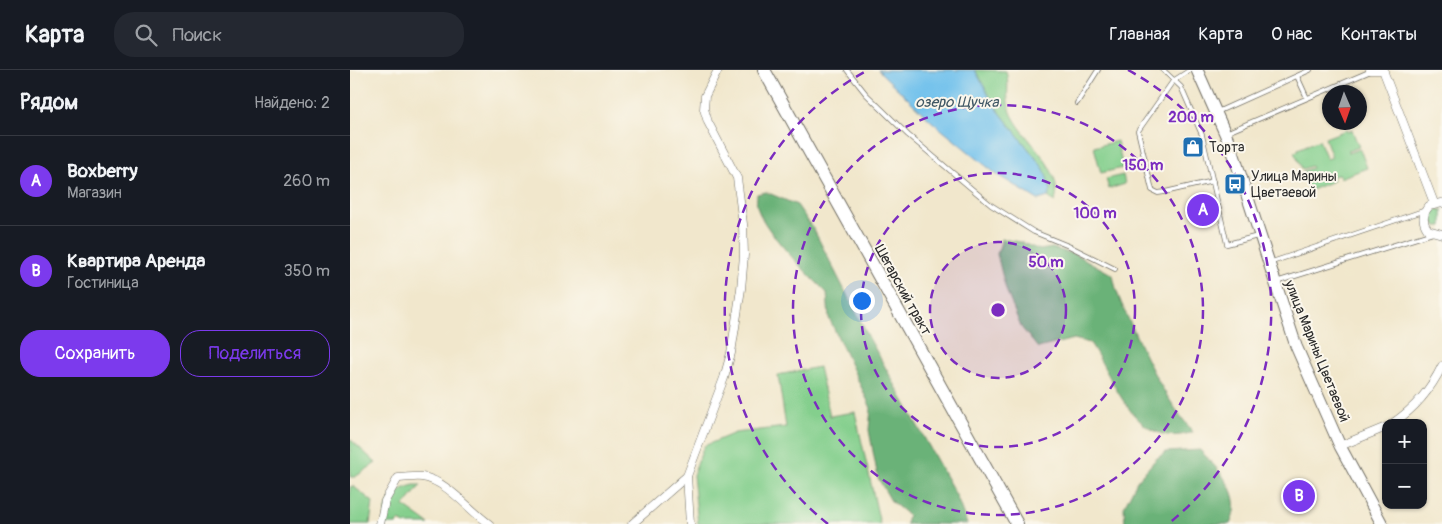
<!DOCTYPE html>
<html lang="ru">
<meta charset="utf-8">
<style>
:root{--surface:#171b24;--page:#242831;--text:#f1f3f6;--muted:#9ea1a6;--line:#363941;--accent:#7c3aed}
body{margin:0;font-family:Pangolin,sans-serif;background:var(--page);color:var(--text)}
.controls{position:absolute;right:15px;bottom:15px;display:grid;overflow:hidden;border-radius:10px;box-shadow:0 1px 4px #0004}
.controls button{width:45px;height:45px;display:grid;place-items:center;padding:0;border:0;border-bottom:1px solid var(--line);background:var(--surface);color:var(--text);font:25px sans-serif}
.compass{position:absolute;left:972px;top:15px;width:45px;height:45px;border-radius:50%;background:var(--surface);box-shadow:0 1px 4px #0004;rotate:178deg}
.you{position:absolute;left:511px;top:230px;width:18px;height:18px;margin:-12px;border:4px solid #fff;border-radius:50%;background:#1a73e8;box-shadow:0 0 0 8px #1a73e833}
.badge{display:grid;place-items:center;width:32px;height:32px;border-radius:50%;background:var(--accent);color:#fff;font-size:16px;font-weight:700}
.pin{position:absolute;translate:-50% -50%;border:2px solid #fff;box-shadow:0 1px 5px #0006}
.list{margin:0;padding:0;list-style:none}
h2{display:flex;justify-content:space-between;align-items:center;height:65px;margin:0;padding:0 20px;font-size:21px}
h2 small{font-size:16px;font-weight:400;color:var(--muted)}
.list li{display:grid;grid-template-columns:32px 1fr auto;gap:15px;align-items:center;box-sizing:border-box;height:90px;padding:0 20px;border-top:1px solid var(--line)}
.list b{display:block;font-size:19px;white-space:nowrap}
.list p{margin:0;font-size:16px;white-space:nowrap;color:var(--muted)}
.list em{font-size:16px;font-style:normal;color:var(--muted)}
.actions{display:flex;gap:10px;padding:15px 20px}
.actions a{flex:1;padding:11px 0;border:1px solid var(--accent);border-radius:20px;text-align:center;font-size:18px;color:var(--accent)}
.actions .main{background:var(--accent);color:#fff}
.icon{flex:none;width:28px;height:28px;fill:none;stroke:currentColor;stroke-width:2;stroke-linecap:round;stroke-linejoin:round}
.map{position:relative;flex:none;width:1092px;height:454px;overflow:hidden}
header{display:flex;align-items:center;gap:30px;box-sizing:border-box;height:70px;padding:0 25px;background:var(--surface);border-bottom:1px solid var(--line)}
header strong{font-size:24px}
nav{display:flex;gap:28px;margin-inline-start:auto;font-size:18px}
.search{width:350px;height:45px;background:var(--page);display:flex;align-items:center;gap:12px;box-sizing:border-box;padding:0 18px;border-radius:20px;color:var(--muted);font-size:19px}
main{display:flex}
aside{flex:1;background:var(--surface)}
.map>svg:first-child{display:block}
</style>
<header>
<strong>Карта</strong>
<div class="search"><svg class="icon" aria-label="search" viewBox="0 0 24 24"><circle cx="10" cy="10" r="6"/><path d="M15 15l6 6"/></svg>Поиск</div>
<nav><a>Главная</a><a>Карта</a><a>О нас</a><a>Контакты</a></nav>
</header>
<main>
<aside>
<h2>Рядом<small>Найдено: 2</small></h2>
<ul class="list">
<li><span class="badge">A</span><div><b>Boxberry</b><p>Магазин</p></div><em>260 m</em></li>
<li><span class="badge">B</span><div><b>Квартира Аренда</b><p>Гостиница</p></div><em>350 m</em></li>
</ul>
<div class="actions"><a class="main">Сохранить</a><a>Поделиться</a></div>
</aside>
<div class="map">
<svg width="1092" height="454" viewBox="0 0 1092 454">
<rect width="100%" height="100%" fill="#fbf7ec"/>
<filter id="ink" filterUnits="userSpaceOnUse"><feTurbulence type="fractalNoise" baseFrequency=".02" numOctaves="2"/><feDisplacementMap in="SourceGraphic" scale="10" xChannelSelector="R" yChannelSelector="G"/><feConvolveMatrix kernelMatrix="1 2 1 2 8 2 1 2 1" color-interpolation-filters="sRGB"/></filter>
<filter id="wash" filterUnits="userSpaceOnUse"><feTurbulence type="fractalNoise" baseFrequency=".0096" numOctaves="4" result="noise"/><feDisplacementMap in="SourceGraphic" scale="20" xChannelSelector="R" yChannelSelector="G"/><feGaussianBlur stdDeviation="1.12" result="paint"/><feColorMatrix in="noise" values="0 0 0 0 0 0 0 0 0 0 0 0 0 0 0 0 0 1.4 0 .05"/><feComposite in="paint" operator="in"/></filter>
<g filter="url(#wash)">
<rect width="100%" height="100%" fill="#f1e7cc"/>
<g fill="#84cf8d" stroke="#587d5c">
<path d="M625,0L656,1C660,14 655,28 660,40C671,70 715,96 705,132L698,127L701,120L694,99L644,35Z"/>
<polygon points="996,60 997,62 1002,60 1009,77 998,81 998,83 1010,79 1017,98 990,108 990,104 984,106 982,108 985,110 959,121 953,101 962,98 961,96 952,99 944,82 948,81 948,79 969,70 977,89 982,87 975,68"/>
<polygon points="767,71 773,98 751,103 744,77"/>
<polygon points="773,105 775,114 759,119 756,109"/>
<polygon points="1087,139 1092,140 1092,156 1086,156 1081,149 1082,143"/>
<polygon points="469,297 480,346 505,342 530,454 348,454 343,405 354,376 385,363 436,357 428,305"/>
<polygon points="0,369 26,393 5,407 0,407"/>
<path d="M64,415H71L54,436L79,454H55L49,451L46,454H33C37,431 40,421 64,415Z"/>
<polygon points="3,416 23,432 20,454 0,454 0,417"/>
</g>
<g fill="#6bb278" stroke="#4b6e52">
<path d="M416,122L447,135L464,160L518,266L606,425L617,454H556L558,445L541,431L528,408L519,360L521,338L479,248L477,223C459,205 412,160 407,136C406,133 407,128 407,124Z"/>
<path d="M652,169L670,172L690,180L702,178L727,185L763,205C766,225 775,241 783,259C800,298 816,329 843,362C785,382 765,310 740,273L724,269L688,278L671,257L656,220L647,184Z"/>
<path d="M850,380C869,401 895,424 880,454H775L774,437L787,411L806,389L816,382Z"/>
</g>
<polygon fill="#71c1ec" stroke="#4e768c" points="528,0 625,0 644,35 694,99 701,120 698,127 688,130 646,104 581,51"/>
</g>
<g filter="url(#ink)">
<g fill="none" stroke-linecap="round" stroke-linejoin="round">
<g stroke="#706d63" stroke-width="5.5">
<g id="lane">
<polyline points="497,0 516,24 558,65 641,135 684,162 721,177 765,199"/>
<polyline points="813,0 831,17 852,65 877,174 908,166"/>
<polyline points="840,0 823,11 788,61 802,120 808,123 815,122 863,111"/>
<polyline points="947,6 957,28"/>
<polyline points="727,33 748,0"/>
<polyline points="867,42 960,0"/>
<polyline points="878,62 1021,1"/>
<polyline points="922,192 1076,140"/>
<polyline points="926,212 1083,163"/>
</g>
</g>
<g stroke="#706d63" stroke-width="9">
<g id="street">
<polyline points="1020,0 1034,0"/>
<polyline points="1033,0 1084,133"/>
<path d="M1092,133L1079,136C1072,144 1072,152 1078,160L1092,164"/>
<path d="M1043,353C1064,339 1081,319 1092,296"/>
<polyline points="990,376 1036,357"/>
<path d="M30,454L35,431L48,408C56,408 65,406 72,407C96,410 119,440 139,454"/>
<polyline points="282,454 337,406"/>
<polyline points="340,454 337,406 374,308 381,283 391,219 394,185 393,154 387,108 358,52 354,39 355,26 368,0"/>
</g>
</g>
<g stroke="#706d63" stroke-width="13">
<polyline id="secondary" points="847,0 882,79 946,276 990,376 1032,454"/>
</g>
<g stroke="#706d63" stroke-width="14">
<polyline id="primary" points="414,0 667,454"/>
</g>
<use href="#lane" stroke="#fff" stroke-width="4"/>
<use href="#street" stroke="#fff" stroke-width="8"/>
<use href="#secondary" stroke="#fff" stroke-width="11"/>
<use href="#primary" stroke="#fff" stroke-width="12"/>
</g>
</g>
<circle cx="648" cy="240" r="68" fill="#7b2cbf" fill-opacity=".12"/>
<g fill="none" stroke="#7b2cbf" stroke-width="2.5" stroke-dasharray="9 6">
<circle cx="648" cy="240" r="68"/>
<circle cx="648" cy="240" r="137"/>
<circle cx="648" cy="240" r="205"/>
<path d="M478 454A273 273 0 0 1 518 0M778 0A273 273 0 0 1 818 454"/>
</g>
<defs>
<g id="shop-square" transform="scale(1.125)"><rect x="-9" y="-9" width="18" height="18" rx="4" fill="#1f6fb2" stroke="#fbf7ec"/><path d="M-5-2.5h2.3a2.7 3.5 0 0 1 5.4 0H5L5.5 6h-11ZM-1.5-2.5h3a1.5 2.3 0 0 0-3 0Z" fill="#fff"/></g>
<g id="bus-square" transform="scale(1.125)"><rect x="-9" y="-9" width="18" height="18" rx="4" fill="#1f6fb2" stroke="#fbf7ec"/><path d="M-5-6H5V4H4V6H2V4H-2V6H-4V4H-5ZM-3.5-4V0h7V-4ZM-3.5 1.2v1.5H-2V1.2ZM2 1.2v1.5H3.5V1.2Z" fill="#fff"/></g>
</defs>
<g fill-rule="evenodd">
<use href="#shop-square" x="843" y="77"/>
<use href="#bus-square" x="885" y="114"/>
</g>
<g text-anchor="middle" dominant-baseline="central" stroke-width="4" stroke-linejoin="round" paint-order="stroke">
<g font-size="14" fill="#2b2b2b" stroke="#fbf7ec" text-anchor="start">
<text x="859" y="77">Торта</text>
<text x="901" y="106">Улица Марины<tspan x="901" dy="16">Цветаевой</tspan></text>
</g>
<g font-size="14" fill="#2b2b2b" stroke="#fbf7ec">
<text transform="translate(553 220) rotate(61)">Шегарский тракт</text>
<text transform="translate(967 281) rotate(68)">улица Марины Цветаевой</text>
</g>
<g font-size="15" font-style="italic" fill="#405865" stroke="#fbf7ec">
<text x="607" y="32">озеро Щучка</text>
</g>
</g>
<circle cx="648" cy="240" r="8" fill="#7b2cbf" stroke="#fbf7ec" stroke-width="2.5"/>
<g font-size="15" text-anchor="middle" font-weight="bold" fill="#7b2cbf" stroke="#fbf7ec" stroke-width="4" stroke-linejoin="round" paint-order="stroke">
<text x="841" y="52">200 m</text>
<text x="793" y="100">150 m</text>
<text x="745" y="148">100 m</text>
<text x="696" y="197">50 m</text>
</g>
</svg>
<div class="controls">
<button>+</button>
<button>−</button>
</div>
<svg class="compass" viewBox="-18 -18 36 36"><path d="M0-13l5 13h-10z" fill="#e53935"/><path d="M0 13l5-13h-10z" fill="#9ea1a6"/></svg>
<div class="you"></div>
<div class="pin badge" style="left:853px;top:140px">A</div>
<div class="pin badge" style="left:949px;top:426px">B</div>
</div>
</main>
